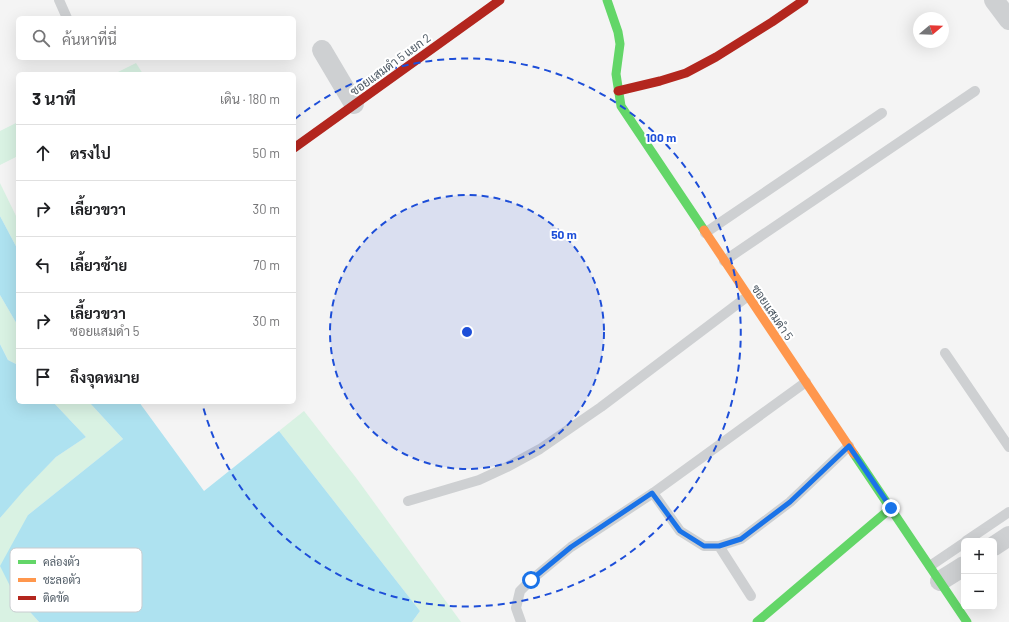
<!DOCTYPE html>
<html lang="th">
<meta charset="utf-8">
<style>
:root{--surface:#fff;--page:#f6f6f6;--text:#202124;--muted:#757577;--line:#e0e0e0}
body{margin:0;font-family:Barlow,Sarabun,sans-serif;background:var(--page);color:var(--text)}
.controls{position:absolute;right:12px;bottom:12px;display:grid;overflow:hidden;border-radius:6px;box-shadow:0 4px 16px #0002}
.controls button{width:36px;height:36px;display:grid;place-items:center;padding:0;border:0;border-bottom:1px solid var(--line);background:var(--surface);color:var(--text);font:20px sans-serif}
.compass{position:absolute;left:913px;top:12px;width:36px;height:36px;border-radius:50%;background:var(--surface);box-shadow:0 4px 16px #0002;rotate:71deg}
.stop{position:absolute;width:12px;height:12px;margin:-9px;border:3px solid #1a73e8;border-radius:50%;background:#fff}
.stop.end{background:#1a73e8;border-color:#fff;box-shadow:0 1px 4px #0008}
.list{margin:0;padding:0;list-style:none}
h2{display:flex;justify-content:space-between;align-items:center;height:52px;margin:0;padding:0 16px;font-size:17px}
h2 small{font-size:13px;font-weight:400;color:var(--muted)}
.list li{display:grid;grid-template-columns:26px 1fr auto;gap:12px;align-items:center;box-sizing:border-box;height:56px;padding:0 16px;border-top:1px solid var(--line)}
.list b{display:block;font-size:15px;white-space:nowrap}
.list p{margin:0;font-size:13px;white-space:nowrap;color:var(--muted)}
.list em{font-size:13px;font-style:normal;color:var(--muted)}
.icon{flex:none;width:22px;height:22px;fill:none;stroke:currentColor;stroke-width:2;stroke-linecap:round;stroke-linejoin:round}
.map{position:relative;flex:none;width:1009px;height:622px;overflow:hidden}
.search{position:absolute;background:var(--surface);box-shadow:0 4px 16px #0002;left:16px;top:16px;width:280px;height:44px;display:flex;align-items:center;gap:10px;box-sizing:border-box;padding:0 14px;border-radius:6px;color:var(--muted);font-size:15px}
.panel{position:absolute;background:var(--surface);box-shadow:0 4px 16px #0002;left:16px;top:72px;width:280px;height:332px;border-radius:6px}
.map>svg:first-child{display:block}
</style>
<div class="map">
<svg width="1009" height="622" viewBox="0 0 1009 622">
<rect width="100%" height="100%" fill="#f4f4f4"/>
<g fill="#d9f2e3">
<polygon points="136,63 143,74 114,74"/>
<polygon points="18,122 18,156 0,165 0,131"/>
<polygon points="0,183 18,220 18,250 0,216"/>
<polygon points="0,295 18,326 18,365 8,360 0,344"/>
<polygon points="53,402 89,402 123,439 28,515 14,594 39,622 0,622 0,518 24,489 56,457 86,437"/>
<polygon points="304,411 357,479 461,622 412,622 420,611 279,431"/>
</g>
<g fill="#aee2f0">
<polygon points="0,216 18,250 18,326 0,295"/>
<polygon points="0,344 8,360 18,365 18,402 53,402 86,437 56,457 25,489 0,518"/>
<polygon points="89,402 139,402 204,491 279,431 420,611 412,622 39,622 14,594 0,566 28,515 123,439"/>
</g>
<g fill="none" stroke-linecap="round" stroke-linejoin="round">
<g stroke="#ced0d2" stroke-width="10">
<polyline points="59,0 67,18"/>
<polyline points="705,233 882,113"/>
<polyline points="724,261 975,91"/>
<polyline points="945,353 1009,447"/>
<polyline points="653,493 680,531 704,546 719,546 741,539 790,502 849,446"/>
<polyline points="408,501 479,480 507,467 540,449 601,407 748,296"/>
<polyline points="966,541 1009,512"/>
<polyline points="719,546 751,596"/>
<polyline points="930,566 964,543"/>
<polyline points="521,622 516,608 520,591 531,580 571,547 653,493 806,382"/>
</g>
<g stroke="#ced0d2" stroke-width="20">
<polyline points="994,0 1009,20"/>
<polyline points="322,50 354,104"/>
<polyline points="994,546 1009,536"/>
<polyline points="940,581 964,566"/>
</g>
<g stroke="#63d668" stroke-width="9">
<polyline points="607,0 618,32 620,44 616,74 621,106 704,230"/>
<polyline points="854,454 967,622"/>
<polyline points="757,622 891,508"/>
</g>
<polyline stroke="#ff974d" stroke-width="9" points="704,230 854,454"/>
<g stroke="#b3261e" stroke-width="9">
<polyline points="618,91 660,81 686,73 716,57 772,22 804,0"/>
<polyline points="294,148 500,0"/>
</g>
</g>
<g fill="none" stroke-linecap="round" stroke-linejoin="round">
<polyline stroke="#1a73e8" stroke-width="5" points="531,580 571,547 652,493 680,531 704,546 719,546 741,539 790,502 849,446 891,508"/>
</g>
<circle cx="467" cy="332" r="137" fill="#1d4ed8" fill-opacity=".12"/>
<g fill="none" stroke="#1d4ed8" stroke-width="2" stroke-dasharray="7 5">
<circle cx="467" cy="332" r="137"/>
<path d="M295 119A274 274 0 1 1 202 403"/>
</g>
<g text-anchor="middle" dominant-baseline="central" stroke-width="4" stroke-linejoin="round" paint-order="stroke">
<g font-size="12" fill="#4a5661" stroke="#fff">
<text transform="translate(390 64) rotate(-36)">ซอยแสมดำ 5 แยก 2</text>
<text transform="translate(773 312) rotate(56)">ซอยแสมดำ 5</text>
</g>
</g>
<rect x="10" y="548" width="132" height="64" rx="6" fill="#fff" stroke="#c9ccd0" stroke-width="1"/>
<rect x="18" y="560" width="18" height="4" fill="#63d668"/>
<rect x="18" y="578" width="18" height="4" fill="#ff974d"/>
<rect x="18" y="596" width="18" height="4" fill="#b3261e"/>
<g font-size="11" fill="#4a5661">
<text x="43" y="566">คล่องตัว</text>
<text x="43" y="584">ชะลอตัว</text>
<text x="43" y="602">ติดขัด</text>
</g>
<circle cx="467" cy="332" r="6" fill="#1d4ed8" stroke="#fff" stroke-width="2"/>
<g font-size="12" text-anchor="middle" font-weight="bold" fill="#1d4ed8" stroke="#fff" stroke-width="4" stroke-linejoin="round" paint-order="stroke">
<text x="661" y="142">100 m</text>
<text x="564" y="239">50 m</text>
</g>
</svg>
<div class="controls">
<button>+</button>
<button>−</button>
</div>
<svg class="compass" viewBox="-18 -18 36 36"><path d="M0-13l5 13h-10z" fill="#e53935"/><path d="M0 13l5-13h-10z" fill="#757577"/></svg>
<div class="stop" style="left:531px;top:580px"></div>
<div class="stop end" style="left:891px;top:508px"></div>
<div class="search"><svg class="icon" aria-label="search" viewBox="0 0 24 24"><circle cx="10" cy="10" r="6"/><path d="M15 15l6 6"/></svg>ค้นหาที่นี่</div>
<section class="panel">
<h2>3 นาที<small>เดิน · 180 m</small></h2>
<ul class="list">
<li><svg class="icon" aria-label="ahead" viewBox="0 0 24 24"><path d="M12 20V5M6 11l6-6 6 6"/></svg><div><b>ตรงไป</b></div><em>50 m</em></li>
<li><svg class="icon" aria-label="right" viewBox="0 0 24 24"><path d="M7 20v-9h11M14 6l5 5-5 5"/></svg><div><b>เลี้ยวขวา</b></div><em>30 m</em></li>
<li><svg class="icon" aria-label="left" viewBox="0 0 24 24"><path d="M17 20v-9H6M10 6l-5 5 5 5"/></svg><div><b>เลี้ยวซ้าย</b></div><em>70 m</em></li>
<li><svg class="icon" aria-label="right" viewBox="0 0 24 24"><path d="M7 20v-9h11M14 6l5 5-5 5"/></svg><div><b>เลี้ยวขวา</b><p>ซอยแสมดำ 5</p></div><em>30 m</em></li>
<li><svg class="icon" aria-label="arrive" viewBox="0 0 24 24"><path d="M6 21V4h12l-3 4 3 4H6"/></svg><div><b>ถึงจุดหมาย</b></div></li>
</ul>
</section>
</div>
